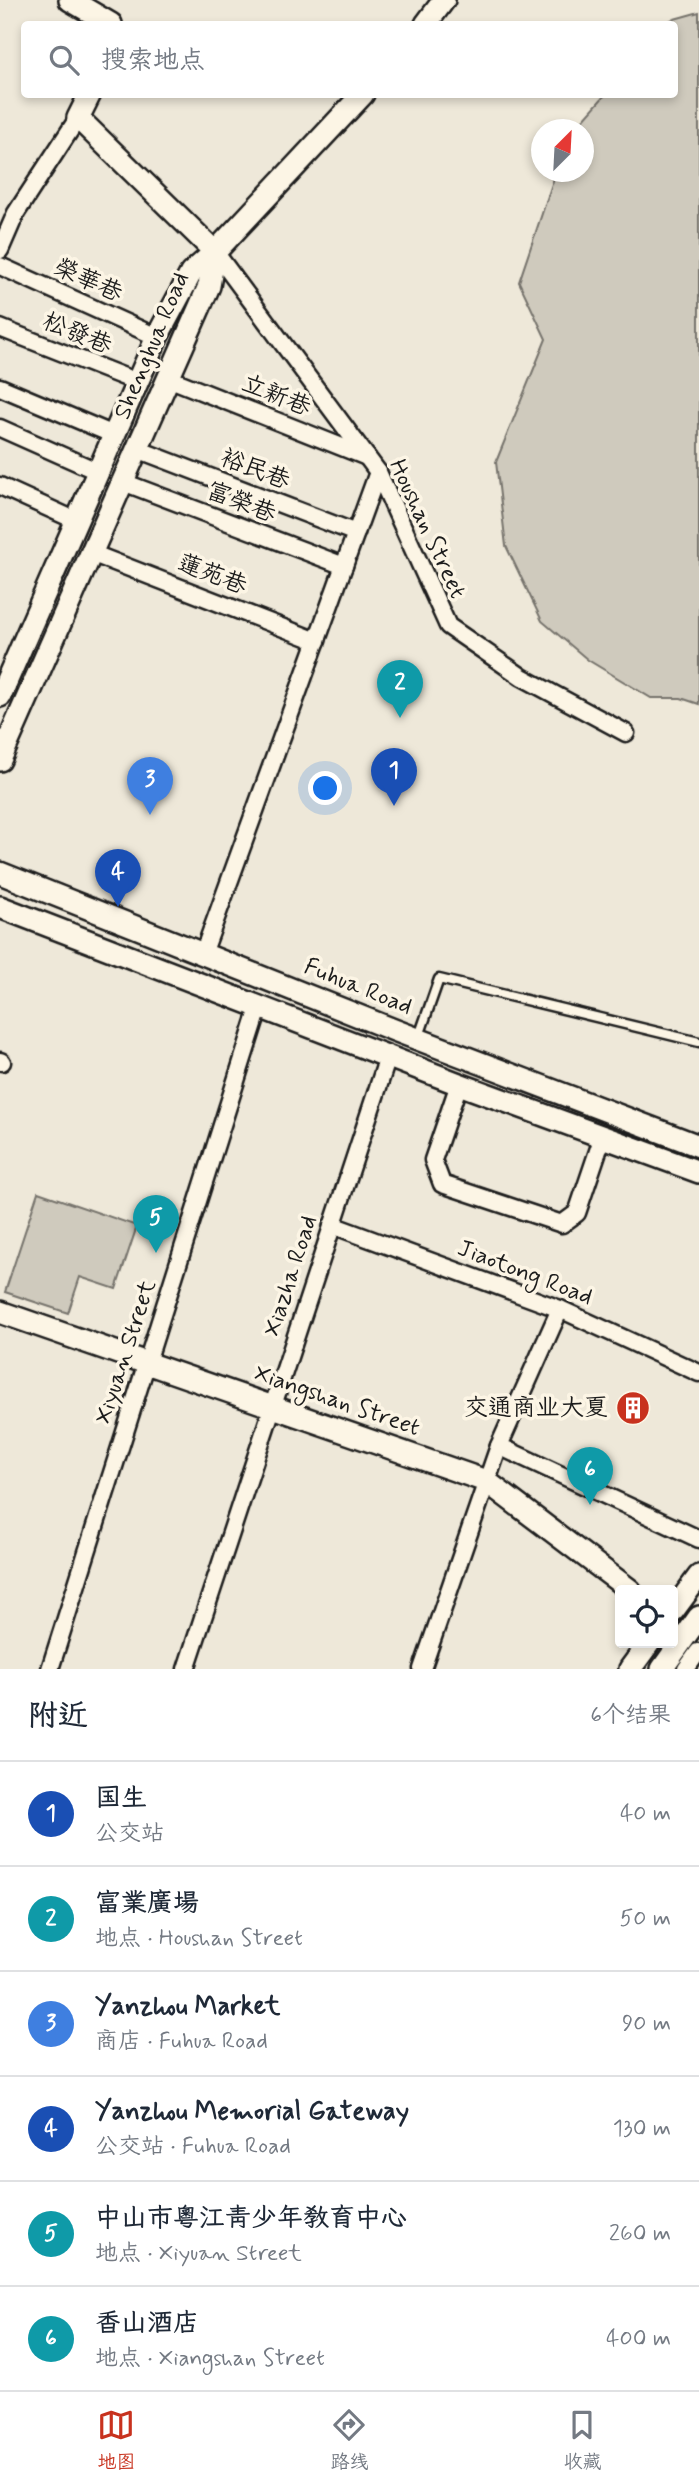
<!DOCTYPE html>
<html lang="zh">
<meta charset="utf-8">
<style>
:root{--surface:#fff;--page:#f6f6f7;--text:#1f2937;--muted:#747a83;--line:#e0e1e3;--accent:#c8321e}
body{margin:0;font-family:Mynerve,"LXGW WenKai TC",sans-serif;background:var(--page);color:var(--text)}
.controls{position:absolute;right:21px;bottom:21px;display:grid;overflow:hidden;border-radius:7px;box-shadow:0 4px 10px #0003}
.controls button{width:63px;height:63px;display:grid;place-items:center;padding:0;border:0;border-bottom:2px solid var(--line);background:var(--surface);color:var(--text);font:35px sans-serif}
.compass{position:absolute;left:531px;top:119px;width:63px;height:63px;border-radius:50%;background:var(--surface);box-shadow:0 4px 10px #0003;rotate:24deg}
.you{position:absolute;left:326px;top:789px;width:24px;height:24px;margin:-18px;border:5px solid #fff;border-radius:50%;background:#1a73e8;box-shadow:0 0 0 10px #1a73e833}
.badge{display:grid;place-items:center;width:46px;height:46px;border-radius:50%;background:var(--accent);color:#fff;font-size:23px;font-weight:700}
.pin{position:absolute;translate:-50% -58px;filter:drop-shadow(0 2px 4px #0008)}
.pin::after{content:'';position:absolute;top:37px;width:24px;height:21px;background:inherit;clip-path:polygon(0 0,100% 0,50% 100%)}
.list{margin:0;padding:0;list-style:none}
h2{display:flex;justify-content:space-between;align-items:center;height:91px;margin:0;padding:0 28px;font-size:30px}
h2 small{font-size:23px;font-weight:400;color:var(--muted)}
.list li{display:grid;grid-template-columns:46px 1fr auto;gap:21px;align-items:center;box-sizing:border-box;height:105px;padding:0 28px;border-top:2px solid var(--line)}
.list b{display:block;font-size:26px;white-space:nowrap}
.list p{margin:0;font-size:23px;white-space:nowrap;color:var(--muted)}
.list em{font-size:23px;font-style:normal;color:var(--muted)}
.icon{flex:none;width:38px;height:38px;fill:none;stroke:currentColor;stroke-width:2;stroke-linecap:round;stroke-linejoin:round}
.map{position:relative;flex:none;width:699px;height:1669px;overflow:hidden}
.search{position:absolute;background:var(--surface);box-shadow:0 4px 10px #0003;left:21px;right:21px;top:21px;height:77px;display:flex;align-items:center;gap:18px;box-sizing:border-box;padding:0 24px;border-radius:7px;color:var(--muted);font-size:26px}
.sheet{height:721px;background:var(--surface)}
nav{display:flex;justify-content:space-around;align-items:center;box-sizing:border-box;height:98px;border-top:2px solid var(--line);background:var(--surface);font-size:19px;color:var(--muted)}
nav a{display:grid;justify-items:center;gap:4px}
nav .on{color:var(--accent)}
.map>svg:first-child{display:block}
</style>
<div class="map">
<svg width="699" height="1669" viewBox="0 0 699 1669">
<rect width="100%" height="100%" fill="#eee8d9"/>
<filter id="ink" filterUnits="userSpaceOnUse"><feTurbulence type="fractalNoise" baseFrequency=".0143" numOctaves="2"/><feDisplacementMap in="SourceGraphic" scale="14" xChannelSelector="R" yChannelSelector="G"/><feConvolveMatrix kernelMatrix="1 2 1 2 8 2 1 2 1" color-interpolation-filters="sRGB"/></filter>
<g filter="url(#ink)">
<g fill="#cfcabd" stroke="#76736c" stroke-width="2">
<polygon points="699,12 699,704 681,698 651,698 588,660 542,621 506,546 496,462 546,339 519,282 556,172 584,172 584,130 575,129 605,95 674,94 674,24 667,24 671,20"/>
<polygon points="38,1192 137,1226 116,1289 80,1277 68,1313 5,1292"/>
</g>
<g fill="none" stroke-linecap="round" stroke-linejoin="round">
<g stroke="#1c1c1c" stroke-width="13">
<polyline id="lane" points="418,1039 439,979 699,1042"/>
</g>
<g stroke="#1c1c1c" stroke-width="21">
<g id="street">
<polyline points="0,250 16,213 78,118"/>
<polyline points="215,252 378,472 448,626 522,677 626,733"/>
<polyline points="0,266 157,337"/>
<polyline points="0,328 137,382"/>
<polyline points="168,378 367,457"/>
<polyline points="0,387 114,435"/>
<polyline points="0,428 99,472"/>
<polyline points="137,449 356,533"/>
<polyline points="123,482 344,566"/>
<polyline points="0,486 77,521"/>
<polyline points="91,553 317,641"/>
<polyline points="203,954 378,472"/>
<polyline points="0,1061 2,1062"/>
<polyline points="459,1084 433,1160 442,1184 562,1224 577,1213 603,1136"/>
<polyline points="332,1225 560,1309 699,1373"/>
<polyline points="560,1309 499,1446 699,1539"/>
<polyline points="50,1669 259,1008"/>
<polyline points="186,1669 388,1057"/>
<polyline points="422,1669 499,1446"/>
<polyline points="686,1669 698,1652"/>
</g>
</g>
<g stroke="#1c1c1c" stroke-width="26">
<g id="secondary">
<polyline points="70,0 111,24"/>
<polyline points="426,24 444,0"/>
<polyline points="90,94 78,118 215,252"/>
<polyline points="0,696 157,337 191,273 215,252 363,94"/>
<polyline points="0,760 209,286 215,252"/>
<polyline points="0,873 394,1030 699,1146"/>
<polyline points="0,907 459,1084 699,1172"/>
<polyline points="0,1312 486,1481 630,1590"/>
<polyline points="673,1611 699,1576"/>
<polyline points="630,1669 649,1643"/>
<polyline points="662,1669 699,1617"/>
</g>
</g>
<use href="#lane" stroke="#fcf5e5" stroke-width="8"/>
<use href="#street" stroke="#fcf5e5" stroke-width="16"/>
<use href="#secondary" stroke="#fcf5e5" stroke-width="21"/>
</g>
</g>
<defs>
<g id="building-disc" transform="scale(1.75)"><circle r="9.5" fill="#c8321e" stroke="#fcf5e5"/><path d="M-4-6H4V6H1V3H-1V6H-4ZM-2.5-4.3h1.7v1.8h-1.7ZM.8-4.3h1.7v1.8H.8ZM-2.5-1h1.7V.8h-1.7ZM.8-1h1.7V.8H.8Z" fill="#fff"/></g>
</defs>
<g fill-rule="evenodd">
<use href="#building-disc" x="633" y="1408"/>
</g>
<g text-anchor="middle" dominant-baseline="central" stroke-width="7" stroke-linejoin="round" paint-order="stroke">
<g font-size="24" fill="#1c1c1c" stroke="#fcf5e5">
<text transform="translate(88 281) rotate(24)">榮華巷</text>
<text transform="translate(77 334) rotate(22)">松發巷</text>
<text transform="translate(152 346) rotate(-67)">Shenghua Road</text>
<text transform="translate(276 396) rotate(22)">立新巷</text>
<text transform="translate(255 470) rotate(21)">裕民巷</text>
<text transform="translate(241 503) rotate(21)">富榮巷</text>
<text transform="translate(427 529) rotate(65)">Houshan Street</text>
<text transform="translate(212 575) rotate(21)">蓮苑巷</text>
<text transform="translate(358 987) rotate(22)">Fuhua Road</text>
<text transform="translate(525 1273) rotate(21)">Jiaotong Road</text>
<text transform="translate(291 1276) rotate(-72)">Xiazha Road</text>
<text transform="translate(126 1352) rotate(-72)">Xiyuan Street</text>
<text transform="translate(337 1401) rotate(19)">Xiangshan Street</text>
</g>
<g font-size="24" fill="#1c1c1c" stroke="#fcf5e5" text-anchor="end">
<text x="608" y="1408">交通商业大夏</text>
</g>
</g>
</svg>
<div class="controls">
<button><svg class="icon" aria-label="locate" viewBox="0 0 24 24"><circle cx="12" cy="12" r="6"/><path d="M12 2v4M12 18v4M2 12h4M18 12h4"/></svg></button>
</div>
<svg class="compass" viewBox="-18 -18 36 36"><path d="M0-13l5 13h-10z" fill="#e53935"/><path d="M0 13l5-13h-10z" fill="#747a83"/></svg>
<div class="you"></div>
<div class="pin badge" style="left:394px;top:806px;background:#1a4fb4">1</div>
<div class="pin badge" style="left:400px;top:718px;background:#0f9aa8">2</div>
<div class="pin badge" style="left:150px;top:815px;background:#3f7fe0">3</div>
<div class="pin badge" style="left:118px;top:907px;background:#1a4fb4">4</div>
<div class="pin badge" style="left:156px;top:1253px;background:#0f9aa8">5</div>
<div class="pin badge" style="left:590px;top:1505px;background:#0f9aa8">6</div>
<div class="search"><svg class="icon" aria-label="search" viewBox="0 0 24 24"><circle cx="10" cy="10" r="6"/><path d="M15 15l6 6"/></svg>搜索地点</div>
</div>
<section class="sheet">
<h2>附近<small>6个结果</small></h2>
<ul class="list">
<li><span class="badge" style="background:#1a4fb4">1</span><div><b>国生</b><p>公交站</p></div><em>40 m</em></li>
<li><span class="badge" style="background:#0f9aa8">2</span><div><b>富業廣場</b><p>地点 · Houshan Street</p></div><em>50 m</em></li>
<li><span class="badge" style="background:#3f7fe0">3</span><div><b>Yanzhou Market</b><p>商店 · Fuhua Road</p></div><em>90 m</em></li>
<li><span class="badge" style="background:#1a4fb4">4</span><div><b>Yanzhou Memorial Gateway</b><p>公交站 · Fuhua Road</p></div><em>130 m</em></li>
<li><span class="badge" style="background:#0f9aa8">5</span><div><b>中山市粤江青少年教育中心</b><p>地点 · Xiyuan Street</p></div><em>260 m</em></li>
<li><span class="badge" style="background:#0f9aa8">6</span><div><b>香山酒店</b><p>地点 · Xiangshan Street</p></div><em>400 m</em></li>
</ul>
</section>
<nav>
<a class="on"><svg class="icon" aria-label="map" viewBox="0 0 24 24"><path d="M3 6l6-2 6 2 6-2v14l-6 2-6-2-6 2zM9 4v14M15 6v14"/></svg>地图</a>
<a><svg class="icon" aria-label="directions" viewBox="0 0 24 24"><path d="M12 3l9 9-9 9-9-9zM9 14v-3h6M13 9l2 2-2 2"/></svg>路线</a>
<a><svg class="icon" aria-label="saved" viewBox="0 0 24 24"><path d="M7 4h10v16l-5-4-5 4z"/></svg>收藏</a>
</nav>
